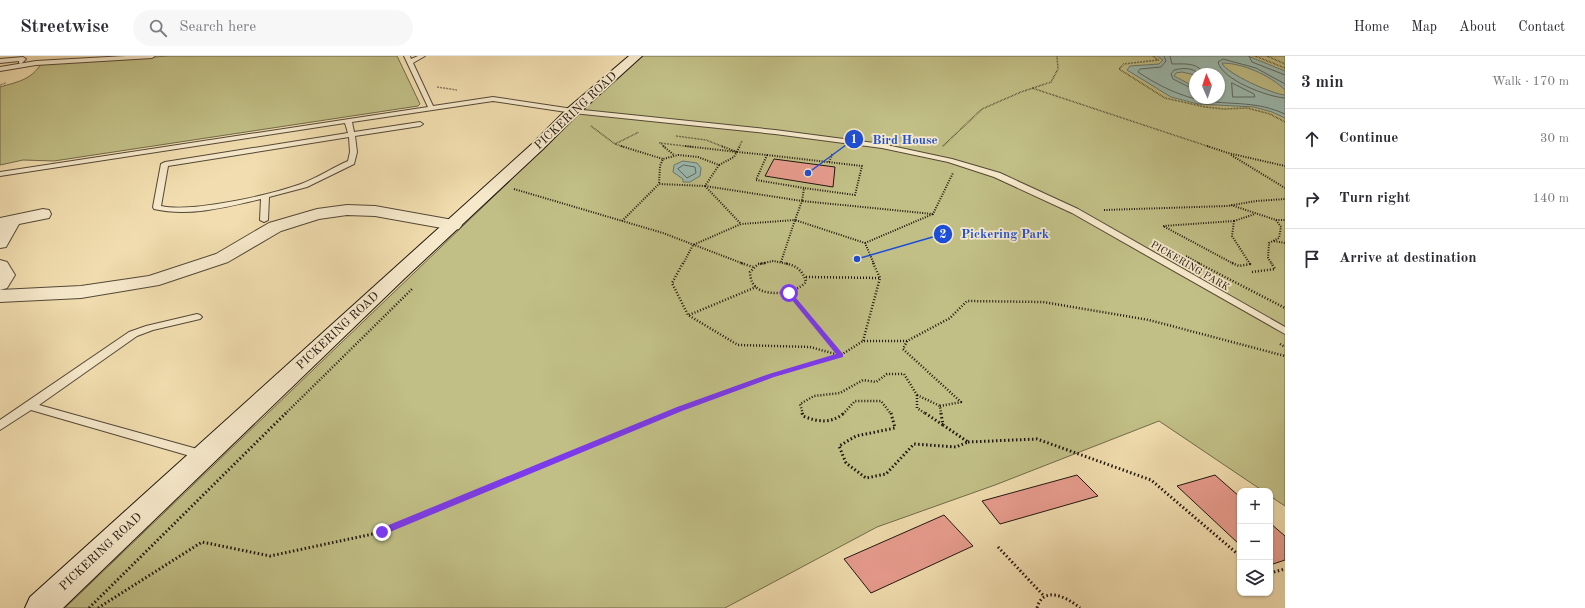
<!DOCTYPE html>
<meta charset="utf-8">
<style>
:root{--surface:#fff;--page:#f7f7f7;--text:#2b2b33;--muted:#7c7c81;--line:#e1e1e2}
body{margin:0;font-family:"Old Standard TT",serif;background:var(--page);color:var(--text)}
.controls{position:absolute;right:12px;bottom:12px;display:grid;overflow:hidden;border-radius:8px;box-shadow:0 1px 3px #0004}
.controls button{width:36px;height:36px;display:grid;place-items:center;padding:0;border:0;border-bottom:1px solid var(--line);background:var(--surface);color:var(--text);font:20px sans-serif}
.compass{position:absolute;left:1189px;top:12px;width:36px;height:36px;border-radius:50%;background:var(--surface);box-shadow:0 1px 3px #0004;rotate:357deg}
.stop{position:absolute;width:12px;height:12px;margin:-9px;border:3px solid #7c3aed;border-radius:50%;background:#fff}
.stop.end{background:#7c3aed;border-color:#fff;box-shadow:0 1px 4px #0008}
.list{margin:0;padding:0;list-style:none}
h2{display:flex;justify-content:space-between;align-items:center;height:52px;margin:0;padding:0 16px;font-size:17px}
h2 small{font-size:13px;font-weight:400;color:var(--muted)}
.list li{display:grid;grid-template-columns:26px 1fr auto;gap:12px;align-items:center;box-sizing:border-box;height:60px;padding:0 16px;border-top:1px solid var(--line)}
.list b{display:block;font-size:15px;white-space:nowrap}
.list em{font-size:13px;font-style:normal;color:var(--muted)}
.icon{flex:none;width:22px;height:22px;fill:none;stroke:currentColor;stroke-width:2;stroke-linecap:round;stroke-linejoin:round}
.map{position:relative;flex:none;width:1285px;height:552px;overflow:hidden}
header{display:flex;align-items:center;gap:24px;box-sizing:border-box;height:56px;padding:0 20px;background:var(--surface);border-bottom:1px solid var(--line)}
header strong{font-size:19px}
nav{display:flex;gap:22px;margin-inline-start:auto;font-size:14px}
.search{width:280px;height:36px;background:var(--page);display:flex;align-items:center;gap:10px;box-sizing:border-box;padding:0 14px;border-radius:22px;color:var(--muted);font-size:15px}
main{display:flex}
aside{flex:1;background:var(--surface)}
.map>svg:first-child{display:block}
</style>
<header>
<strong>Streetwise</strong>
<div class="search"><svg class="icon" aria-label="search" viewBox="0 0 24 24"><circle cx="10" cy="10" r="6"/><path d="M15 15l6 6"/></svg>Search here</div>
<nav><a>Home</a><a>Map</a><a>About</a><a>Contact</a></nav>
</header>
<main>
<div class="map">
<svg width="1285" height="552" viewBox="0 0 1285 552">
<rect width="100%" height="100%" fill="#f1ddaf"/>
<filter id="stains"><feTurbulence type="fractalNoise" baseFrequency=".005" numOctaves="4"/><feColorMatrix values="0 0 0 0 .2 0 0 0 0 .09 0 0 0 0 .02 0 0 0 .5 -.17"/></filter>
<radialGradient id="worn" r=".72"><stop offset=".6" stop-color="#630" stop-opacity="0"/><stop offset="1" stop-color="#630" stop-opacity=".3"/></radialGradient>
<g fill="#c1bf86" stroke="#706a4a" fill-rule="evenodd">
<path d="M169,0H397L420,48L418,50L54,105L23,104L0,109V31C17,26 31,24 41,8Z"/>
<path d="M640,0H1285V450L1270,440V435H1263L1159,365L995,429L877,471L725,552H65ZM1195,18H1219V42H1195Z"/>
</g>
<g fill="#9cbbb1" stroke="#6a7970" fill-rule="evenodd">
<path d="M1157,0H1248L1285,15V34C1270,19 1242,7 1222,7C1227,18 1272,38 1285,39V62L1272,56L1254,51L1198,48L1171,41L1127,14L1130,10L1159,8L1163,4ZM1182,16L1195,19L1219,18V31L1224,36L1219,39V42H1195V31L1174,20L1176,17Z"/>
<polygon points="683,105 697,107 701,112 700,120 690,126 683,126 683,123 673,116 674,109"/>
</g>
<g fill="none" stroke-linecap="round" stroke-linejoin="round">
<g stroke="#5e6860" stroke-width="1">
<path d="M1164,0L1166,5L1161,11L1140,13L1138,16C1159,30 1181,41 1206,45C1235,49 1256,45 1285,58"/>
<path d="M1170,0L1172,8C1184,8 1198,6 1204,18"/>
<polyline points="1249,0 1252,6 1285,19"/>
<polygon points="1232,27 1254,38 1255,41 1233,41"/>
<path d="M1285,28L1256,12L1223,3L1218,6C1222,24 1268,41 1285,42"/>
<path d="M1195,34L1173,23L1171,18L1174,14C1183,12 1192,11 1199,18"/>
<polygon points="684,109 695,111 696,117 687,122 678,113"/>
</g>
</g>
<g fill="#e89c8e" stroke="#1f160e">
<polygon points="774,103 835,111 833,131 765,120"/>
<polygon points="1077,419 1098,440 1000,468 982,445"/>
<polygon points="1215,419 1240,441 1240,489 1177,430"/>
<polygon points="944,459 973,490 871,537 844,503"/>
<polygon points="1270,467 1285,480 1285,504 1270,509"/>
</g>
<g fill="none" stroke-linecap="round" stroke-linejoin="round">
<g stroke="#544836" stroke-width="2">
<g id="lane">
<polygon points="126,0 155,0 152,2 36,9 0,15 0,11 36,5"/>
<path d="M404,0H410L411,3L418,0H425L413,7L433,50L493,41L573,53L775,74L882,88L952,103L1000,117L1078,153L1285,271V278L1072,157L994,121L948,106L882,92L775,78L573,57L493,45L352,66L354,76L420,66L423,68L420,70L355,80L357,96L354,108L307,131L269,141L268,164L264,166L260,164L261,143C227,151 189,161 154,153L153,151L161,108L165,106L348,77L345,67L0,120V116L428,51ZM349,81L350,96L348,105C332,112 317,122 301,128C270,139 192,157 161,150L168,110Z"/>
<polygon points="23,1 26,3 21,8 19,7 19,5 0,7 0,3"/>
<polygon points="197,258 200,259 202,261 200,263 153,274 137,280 39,349 208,396 210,399 208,402 204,404 31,354 0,374 0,364 129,276 146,270"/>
</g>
</g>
<g stroke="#544836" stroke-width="2">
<g id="street">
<polygon points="347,149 375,150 453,164 459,165 462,169 459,173 453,174 375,160 347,159 319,163 281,175 228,206 159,229 81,242 0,246 0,234 81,230 149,220 216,198 269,167 317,153"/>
<polygon points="43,153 49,154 51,158 49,162 19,168 6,191 0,192 0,162"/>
<polygon points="0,204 7,206 15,219 7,232 0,234"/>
</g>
</g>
<g stroke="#1f160e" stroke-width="2">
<polygon id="secondary" points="629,0 642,0 578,58 543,93 405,222 63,552 25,552 30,541 533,87 568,52"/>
</g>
<g stroke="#1f160e" stroke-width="1.5" stroke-dasharray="0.5 1" stroke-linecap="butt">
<polyline points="1153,0 1158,4 1124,8 1119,13 1165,42 1205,51 1224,53 1247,52 1270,58 1285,66"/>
<polyline points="1255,0 1285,12"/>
<polyline points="1267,0 1285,8"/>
<polyline points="0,29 6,27"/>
<polyline points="437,31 457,34"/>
<polyline points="1032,32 1210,91"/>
<polyline points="591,70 615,88 624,91"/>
<polyline points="676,80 706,84 724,91"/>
<polyline points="615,88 639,76"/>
<polyline points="943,90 982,53 1021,36 1051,26 1058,13 1057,0"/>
<polyline points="665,91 660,87 693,91"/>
<polyline points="739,91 742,85"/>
</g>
<g stroke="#1f160e" stroke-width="2" stroke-dasharray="1 1.5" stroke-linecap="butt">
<polyline points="621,90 663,103"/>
<polyline points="663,90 674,99"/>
<polyline points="685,90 737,96 721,90"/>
<polyline points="1207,90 1228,97 1285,110"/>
<polyline points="737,96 767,99 756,124 804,132 802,145 933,158 953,117"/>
<polygon points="678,99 698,101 719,109 705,130 659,128 660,110 663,103"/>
<polyline points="767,99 862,110 855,139 804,132"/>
<polyline points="1231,99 1285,132"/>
<polyline points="829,106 833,97"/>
<polyline points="719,109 734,101 740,90"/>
<polyline points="705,130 802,145 795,164 741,168"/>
<polyline points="705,130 741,168"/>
<polyline points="514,133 663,177 744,208"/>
<polyline points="1231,149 1276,164 1281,171 1279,182 1269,187 1268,202 1272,208"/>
<polyline points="1104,154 1227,150 1256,145 1285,143"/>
<polyline points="1276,164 1285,164"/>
<polyline points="622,165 659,128"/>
<polyline points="1234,165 1232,180 1250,208"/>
<polyline points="1234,165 1163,170 1234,208"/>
<polyline points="1234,165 1255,158"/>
<polyline points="1274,185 1285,187"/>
<polyline points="865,187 933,158"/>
<polyline points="1186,200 1200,208"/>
<polyline points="781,206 795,164 865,187 874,208"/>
<polyline points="683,208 693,189 741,168"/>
<polyline points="760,208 773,205 788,208"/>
</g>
<g stroke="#1f160e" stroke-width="2.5" stroke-dasharray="1 2" stroke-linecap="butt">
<polyline points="683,207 672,227 688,259 738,289 810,291 839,299"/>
<polyline points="741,207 753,211"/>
<path d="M765,207L758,208L750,216C750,219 751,223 752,226C760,243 796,238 806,226C803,214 795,209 784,207"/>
<polyline points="873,207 880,222"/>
<polyline points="1198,207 1285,252"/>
<polyline points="1232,207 1239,210 1250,208 1249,207"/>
<polyline points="1252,216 1275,213 1271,207"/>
<polyline points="806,221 880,222 863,285"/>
<polyline points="789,237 840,299"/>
<polyline points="689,259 756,231"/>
<polyline points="907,285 903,293 961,346 940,350"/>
<polyline points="1280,288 1285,291"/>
<polyline points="917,339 940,350 941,358"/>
<polyline points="917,339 917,352 926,358"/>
<polyline points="285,358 412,233"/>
<polyline points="668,358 772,320 841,299 863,285 907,285 950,262 967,245 1043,246 1149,264 1285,300"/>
<polyline points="803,358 800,348 814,340 840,337 863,324 876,326 887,318 904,318 917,339"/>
<polyline points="843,358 855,345 881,345 891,358"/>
</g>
<g stroke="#1f160e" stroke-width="3" stroke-dasharray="1.5 2.5" stroke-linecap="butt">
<path d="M802,357L803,360C818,366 831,368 844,357"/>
<polyline points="891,357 895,372 856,380 839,390 846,407 866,422 886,418 914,388 956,391 968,386 943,369"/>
<polyline points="925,357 943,369"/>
<polyline points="941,357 943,369"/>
<polyline points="968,386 1037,383 1151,424 1240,500"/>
<polyline points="998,491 1044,540"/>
<polyline points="1270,517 1285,513"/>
<polyline points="89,552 286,357"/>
<polyline points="98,552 202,486 270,500 382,476 670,357"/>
<path d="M1037,552C1043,529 1067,541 1080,552"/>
</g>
<use href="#lane" fill="#f6e9cb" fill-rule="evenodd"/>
<use href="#street" fill="#f6e9cb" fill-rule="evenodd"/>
<use href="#secondary" fill="#f6e9cb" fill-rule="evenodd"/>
</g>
<polygon fill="#7c3aed" points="787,236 791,236 843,298 843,301 774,321 682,355 385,478 379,478 377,476 379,473 677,351 769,318 836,298 787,238"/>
<g text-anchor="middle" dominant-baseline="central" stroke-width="3.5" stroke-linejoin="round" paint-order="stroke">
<g font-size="10" fill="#1f160e" stroke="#f6e9cb">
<text transform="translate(1190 210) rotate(30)">PICKERING PARK</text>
</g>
<g font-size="12" fill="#1f160e" stroke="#f6e9cb">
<text transform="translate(576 55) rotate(-43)">PICKERING ROAD</text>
<text transform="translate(338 275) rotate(-43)">PICKERING ROAD</text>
<text transform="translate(101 496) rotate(-43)">PICKERING ROAD</text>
</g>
</g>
<path fill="none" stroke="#1d4ed8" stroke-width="1.5" d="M808 117L854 83M857 203L943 178"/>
<g fill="#1d4ed8" stroke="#f6e9cb" stroke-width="1.5">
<circle cx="808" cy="117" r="4"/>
<circle cx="857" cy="203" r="4"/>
<circle cx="854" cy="83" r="10"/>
<circle cx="943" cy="178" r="10"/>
</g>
<g font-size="12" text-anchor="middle" font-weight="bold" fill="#fff">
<text x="854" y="87">1</text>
<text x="943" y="182">2</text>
</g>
<g font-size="13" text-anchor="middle" font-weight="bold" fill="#1d4ed8" stroke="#f6e9cb" stroke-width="3.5" stroke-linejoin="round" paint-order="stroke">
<text x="905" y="88">Bird House</text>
<text x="1005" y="182">Pickering Park</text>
</g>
<rect width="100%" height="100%" filter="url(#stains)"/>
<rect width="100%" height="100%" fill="url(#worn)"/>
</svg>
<div class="controls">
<button>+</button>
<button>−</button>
<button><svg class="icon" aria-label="layers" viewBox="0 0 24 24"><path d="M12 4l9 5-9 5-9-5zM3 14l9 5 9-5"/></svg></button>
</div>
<svg class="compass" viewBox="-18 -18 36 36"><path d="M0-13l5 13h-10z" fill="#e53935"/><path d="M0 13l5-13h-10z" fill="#7c7c81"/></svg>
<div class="stop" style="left:789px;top:237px"></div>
<div class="stop end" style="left:382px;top:476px"></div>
</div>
<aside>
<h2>3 min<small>Walk · 170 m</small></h2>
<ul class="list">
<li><svg class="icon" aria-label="ahead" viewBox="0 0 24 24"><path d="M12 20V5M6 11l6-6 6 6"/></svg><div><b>Continue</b></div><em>30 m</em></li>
<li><svg class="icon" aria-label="right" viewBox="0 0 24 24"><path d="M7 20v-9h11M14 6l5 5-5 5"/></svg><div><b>Turn right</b></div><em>140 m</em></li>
<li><svg class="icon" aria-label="arrive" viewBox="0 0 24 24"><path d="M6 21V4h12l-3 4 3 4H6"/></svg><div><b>Arrive at destination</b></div></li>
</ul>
</aside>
</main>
